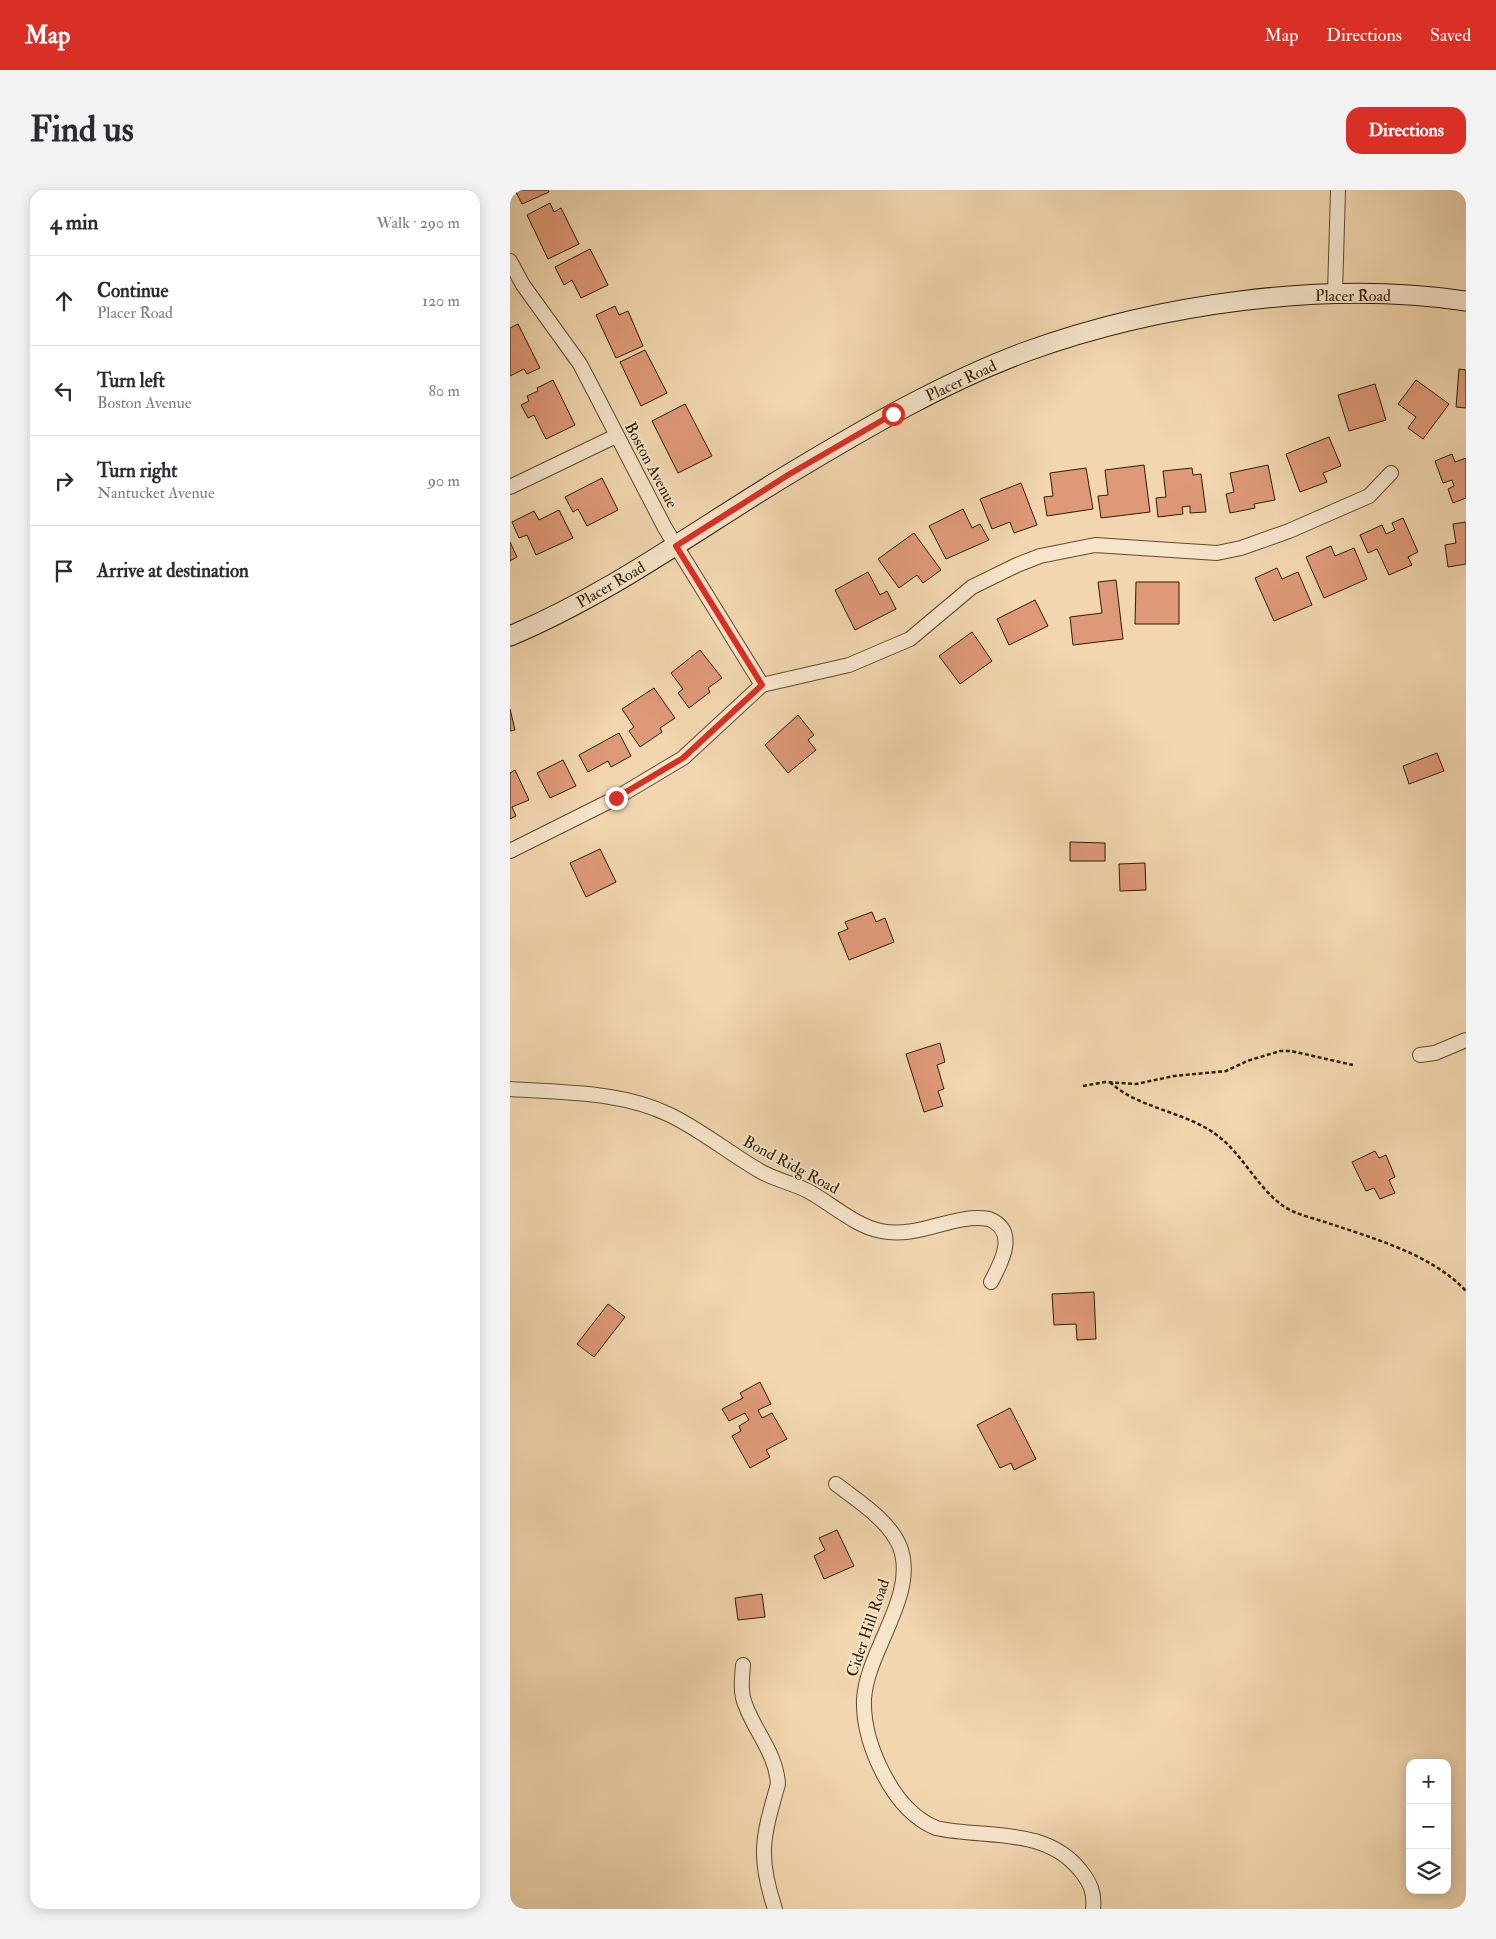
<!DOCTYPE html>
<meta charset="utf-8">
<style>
:root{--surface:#fff;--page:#f2f2f3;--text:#2b2b33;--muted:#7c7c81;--line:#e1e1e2;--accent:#d93025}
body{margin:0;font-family:"IM FELL Double Pica",serif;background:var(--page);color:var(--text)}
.controls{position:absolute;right:15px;bottom:15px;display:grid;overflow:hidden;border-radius:10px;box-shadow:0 2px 12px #0003}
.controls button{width:45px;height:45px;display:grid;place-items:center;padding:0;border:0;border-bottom:1px solid var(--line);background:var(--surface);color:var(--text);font:25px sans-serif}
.stop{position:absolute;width:15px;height:15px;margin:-11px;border:4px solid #d93025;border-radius:50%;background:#fff}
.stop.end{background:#d93025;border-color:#fff;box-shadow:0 1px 5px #0008}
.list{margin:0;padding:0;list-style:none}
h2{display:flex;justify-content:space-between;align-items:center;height:65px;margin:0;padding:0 20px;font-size:21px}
h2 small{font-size:16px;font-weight:400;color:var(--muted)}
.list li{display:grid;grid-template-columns:32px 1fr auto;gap:15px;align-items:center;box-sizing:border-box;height:90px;padding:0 20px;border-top:1px solid var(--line)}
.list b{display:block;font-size:19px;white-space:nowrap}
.list p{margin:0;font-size:16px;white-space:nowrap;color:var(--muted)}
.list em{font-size:16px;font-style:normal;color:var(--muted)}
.icon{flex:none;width:28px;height:28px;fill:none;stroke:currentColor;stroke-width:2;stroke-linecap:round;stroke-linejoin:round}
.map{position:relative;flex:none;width:956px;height:1719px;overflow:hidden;border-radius:15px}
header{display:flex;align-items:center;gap:30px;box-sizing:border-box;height:70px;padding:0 25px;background:var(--accent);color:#fff}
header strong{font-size:24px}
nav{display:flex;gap:28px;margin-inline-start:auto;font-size:18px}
.intro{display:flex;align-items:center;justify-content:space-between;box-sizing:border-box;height:120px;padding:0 30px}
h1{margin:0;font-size:35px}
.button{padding:12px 22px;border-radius:15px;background:var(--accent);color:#fff;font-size:18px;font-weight:700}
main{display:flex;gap:30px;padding:0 30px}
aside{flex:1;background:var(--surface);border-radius:15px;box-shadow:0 2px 12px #0003}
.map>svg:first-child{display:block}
</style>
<header>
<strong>Map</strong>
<nav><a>Map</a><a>Directions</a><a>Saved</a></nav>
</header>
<div class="intro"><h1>Find us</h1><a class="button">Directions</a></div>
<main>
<aside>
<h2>4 min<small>Walk · 290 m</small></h2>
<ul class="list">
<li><svg class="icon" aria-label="ahead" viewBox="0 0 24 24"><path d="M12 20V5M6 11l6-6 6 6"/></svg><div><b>Continue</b><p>Placer Road</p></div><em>120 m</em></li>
<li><svg class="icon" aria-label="left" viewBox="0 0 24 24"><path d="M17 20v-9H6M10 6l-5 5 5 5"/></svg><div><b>Turn left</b><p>Boston Avenue</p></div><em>80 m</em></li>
<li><svg class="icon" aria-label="right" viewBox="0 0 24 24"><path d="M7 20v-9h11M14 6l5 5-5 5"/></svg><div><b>Turn right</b><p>Nantucket Avenue</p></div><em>90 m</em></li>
<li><svg class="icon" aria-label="arrive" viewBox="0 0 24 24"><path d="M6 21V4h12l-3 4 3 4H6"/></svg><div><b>Arrive at destination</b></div></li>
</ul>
</aside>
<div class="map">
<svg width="956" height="1719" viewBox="0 0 956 1719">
<rect width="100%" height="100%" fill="#f1d6af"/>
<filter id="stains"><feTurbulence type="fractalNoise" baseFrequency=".004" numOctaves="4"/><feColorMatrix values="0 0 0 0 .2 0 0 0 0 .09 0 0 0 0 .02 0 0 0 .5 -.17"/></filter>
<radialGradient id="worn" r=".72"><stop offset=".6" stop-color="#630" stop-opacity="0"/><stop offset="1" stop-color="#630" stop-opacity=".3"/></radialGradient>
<g fill="#de9978" stroke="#2e1d03">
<polygon points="5,0 38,0 39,2 12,14"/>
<polygon points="40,13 44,22 51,18 69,54 38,69 17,25"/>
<polygon points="80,59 98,95 71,108 62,90 54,95 45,77"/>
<polygon points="105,116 109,125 118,121 133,156 106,168 86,125"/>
<polygon points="8,134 30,178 17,184 14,179 0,186 0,138"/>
<polygon points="135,160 157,203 131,216 110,172"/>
<polygon points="949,179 956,180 956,218 946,217"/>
<polygon points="43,190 65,235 36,249 24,225 18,228 11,215 19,211 17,206 28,201 27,198"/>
<polygon points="906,190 939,214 913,249 898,238 906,227 888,214"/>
<polygon points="865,194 876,230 839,241 828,205"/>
<polygon points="175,214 202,266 168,283 142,231"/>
<polygon points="819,247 831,276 813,283 817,292 790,302 776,264"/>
<polygon points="942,264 945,272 956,268 956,308 943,313 938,299 944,296 942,290 933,293 925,271"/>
<polygon points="634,275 640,322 591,328 588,306 598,305 595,280"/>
<polygon points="758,275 765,310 744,314 745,318 720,323 716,304 724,302 720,283"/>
<polygon points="576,278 583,319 537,326 534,307 543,306 540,283"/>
<polygon points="682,278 683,285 691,284 696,322 680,323 680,316 672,317 673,324 648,327 646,308 656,307 653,281"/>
<polygon points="92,288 108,320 77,336 68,319 63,322 55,307"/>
<polygon points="511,293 527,335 504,343 500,332 482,339 470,309"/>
<polygon points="453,319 462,338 470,334 479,350 436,369 419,336"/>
<polygon points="49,320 63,348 26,365 17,345 9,348 2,332 24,321 29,330"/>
<polygon points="893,328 908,362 898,367 902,375 879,385 867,359 858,363 850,345 872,335 876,344 885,340 882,333"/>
<polygon points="956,332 956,374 938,377 935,355 946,353 943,334"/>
<polygon points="404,343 431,380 413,393 407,385 389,398 368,369"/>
<polygon points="0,352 7,367 0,371"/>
<polygon points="821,356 825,366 844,358 857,389 814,408 796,367"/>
<polygon points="767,378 772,389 788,382 802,415 764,431 745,388"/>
<polygon points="358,382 370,405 377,401 386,419 345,440 325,400"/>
<polygon points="606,390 613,449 563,455 560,427 592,423 588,392"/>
<polygon points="626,392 669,392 669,434 625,434"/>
<polygon points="525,410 538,436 499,455 487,429"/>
<polygon points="462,442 482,471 450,494 429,466"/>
<polygon points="190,460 212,488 198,498 200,502 179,518 168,503 173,499 161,483"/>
<polygon points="144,498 165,528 150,538 152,542 130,557 119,541 124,537 112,519"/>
<polygon points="0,519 5,540 0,541"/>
<polygon points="288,525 304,545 298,550 306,560 278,583 255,555"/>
<polygon points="109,543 121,566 101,577 98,571 78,582 69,565"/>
<polygon points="927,563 934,581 899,594 893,576"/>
<polygon points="53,570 66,596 40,608 27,583"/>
<polygon points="5,580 19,610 2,617 6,626 0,629 0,583"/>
<polygon points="560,652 595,653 595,671 560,671"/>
<polygon points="90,659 106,692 76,707 60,673"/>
<polygon points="635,673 636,700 610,701 609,674"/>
<polygon points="362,722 366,732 375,728 384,752 339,770 328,743 338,739 335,732"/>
<polygon points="430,853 435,872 427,875 434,899 428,901 433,916 414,922 396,864"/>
<polygon points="865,961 869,968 876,965 885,987 879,990 885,1003 870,1009 864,998 856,1001 842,972"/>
<polygon points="584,1102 586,1149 567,1150 566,1134 544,1135 542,1104"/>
<polygon points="98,1114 115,1127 84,1167 67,1154"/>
<polygon points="250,1192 261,1214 248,1220 252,1228 262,1223 277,1249 256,1260 260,1267 240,1278 222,1246 231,1241 229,1236 239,1230 235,1223 219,1231 212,1219 233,1208 230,1203"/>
<polygon points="500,1218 526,1269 504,1280 501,1273 490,1278 467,1235"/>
<polygon points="327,1340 344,1376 314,1389 304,1366 315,1360 309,1348"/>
<polygon points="252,1404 255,1427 228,1430 225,1408"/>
</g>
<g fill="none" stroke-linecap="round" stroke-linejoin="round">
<g stroke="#5f4b2e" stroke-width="16">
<g id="minor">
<polyline points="0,71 13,95 70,174 155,338 252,495"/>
<polyline points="825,103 828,0"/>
<polyline points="0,297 106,246"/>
<polyline points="0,661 106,608 173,568 252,495 339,475 400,449 462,397 507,375 530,366 585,355 707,363 731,358 779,341 859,306 881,283"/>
<polyline points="910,865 925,863 956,850"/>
<path d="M0,899C53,903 111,901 160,925C191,940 219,963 250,981C265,990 283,993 298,1001C322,1014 345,1036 371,1041C409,1049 443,1023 479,1029C509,1041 491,1073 481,1092"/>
<path d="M326,1294C348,1311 379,1330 390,1357C408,1405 357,1460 354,1509C353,1535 362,1562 374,1585C386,1608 402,1628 426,1638C475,1649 535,1636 570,1680C580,1692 585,1703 583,1719"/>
<path d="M233,1475C232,1488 230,1502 235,1514C245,1542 266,1563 268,1594C253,1647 247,1665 265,1719"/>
</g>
</g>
<g stroke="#2e1d03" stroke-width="21">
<path id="secondary" d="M0,446C100,404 186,340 279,284C354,239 432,193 515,162C647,114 816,90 956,111"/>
</g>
<g stroke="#2e1d03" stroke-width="2.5" stroke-dasharray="4 2.5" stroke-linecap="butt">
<path d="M600,892C628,919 676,921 708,946C735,966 751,1006 782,1021C793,1026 806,1029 818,1033C865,1049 921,1064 956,1101"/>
<polyline points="573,896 595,892 626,894 664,886 716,881 737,871 770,861 781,861 843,875"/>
</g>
<use href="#minor" stroke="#f6e4cb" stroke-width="14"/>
<use href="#secondary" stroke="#f6e4cb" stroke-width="19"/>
</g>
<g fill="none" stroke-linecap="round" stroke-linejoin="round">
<polyline stroke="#d93025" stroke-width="6" points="106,608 173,568 252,495 166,356 278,285 383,224"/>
</g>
<g text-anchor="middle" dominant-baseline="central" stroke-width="4" stroke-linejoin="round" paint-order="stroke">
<g font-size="16" fill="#2e1d03" stroke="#f6e4cb">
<text x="843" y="106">Placer Road</text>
<text transform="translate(451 191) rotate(-25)">Placer Road</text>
<text transform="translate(141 275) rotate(62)">Boston Avenue</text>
<text transform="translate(101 395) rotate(-30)">Placer Road</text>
<text transform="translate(281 975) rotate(28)">Bond Ridg Road</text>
<text transform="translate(358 1438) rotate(-71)">Cider Hill Road</text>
</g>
</g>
<rect width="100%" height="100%" filter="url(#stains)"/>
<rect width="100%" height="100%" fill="url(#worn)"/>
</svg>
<div class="controls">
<button>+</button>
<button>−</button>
<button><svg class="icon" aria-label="layers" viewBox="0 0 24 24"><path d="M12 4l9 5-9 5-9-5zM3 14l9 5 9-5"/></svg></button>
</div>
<div class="stop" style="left:383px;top:224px"></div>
<div class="stop end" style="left:106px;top:608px"></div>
</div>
</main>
